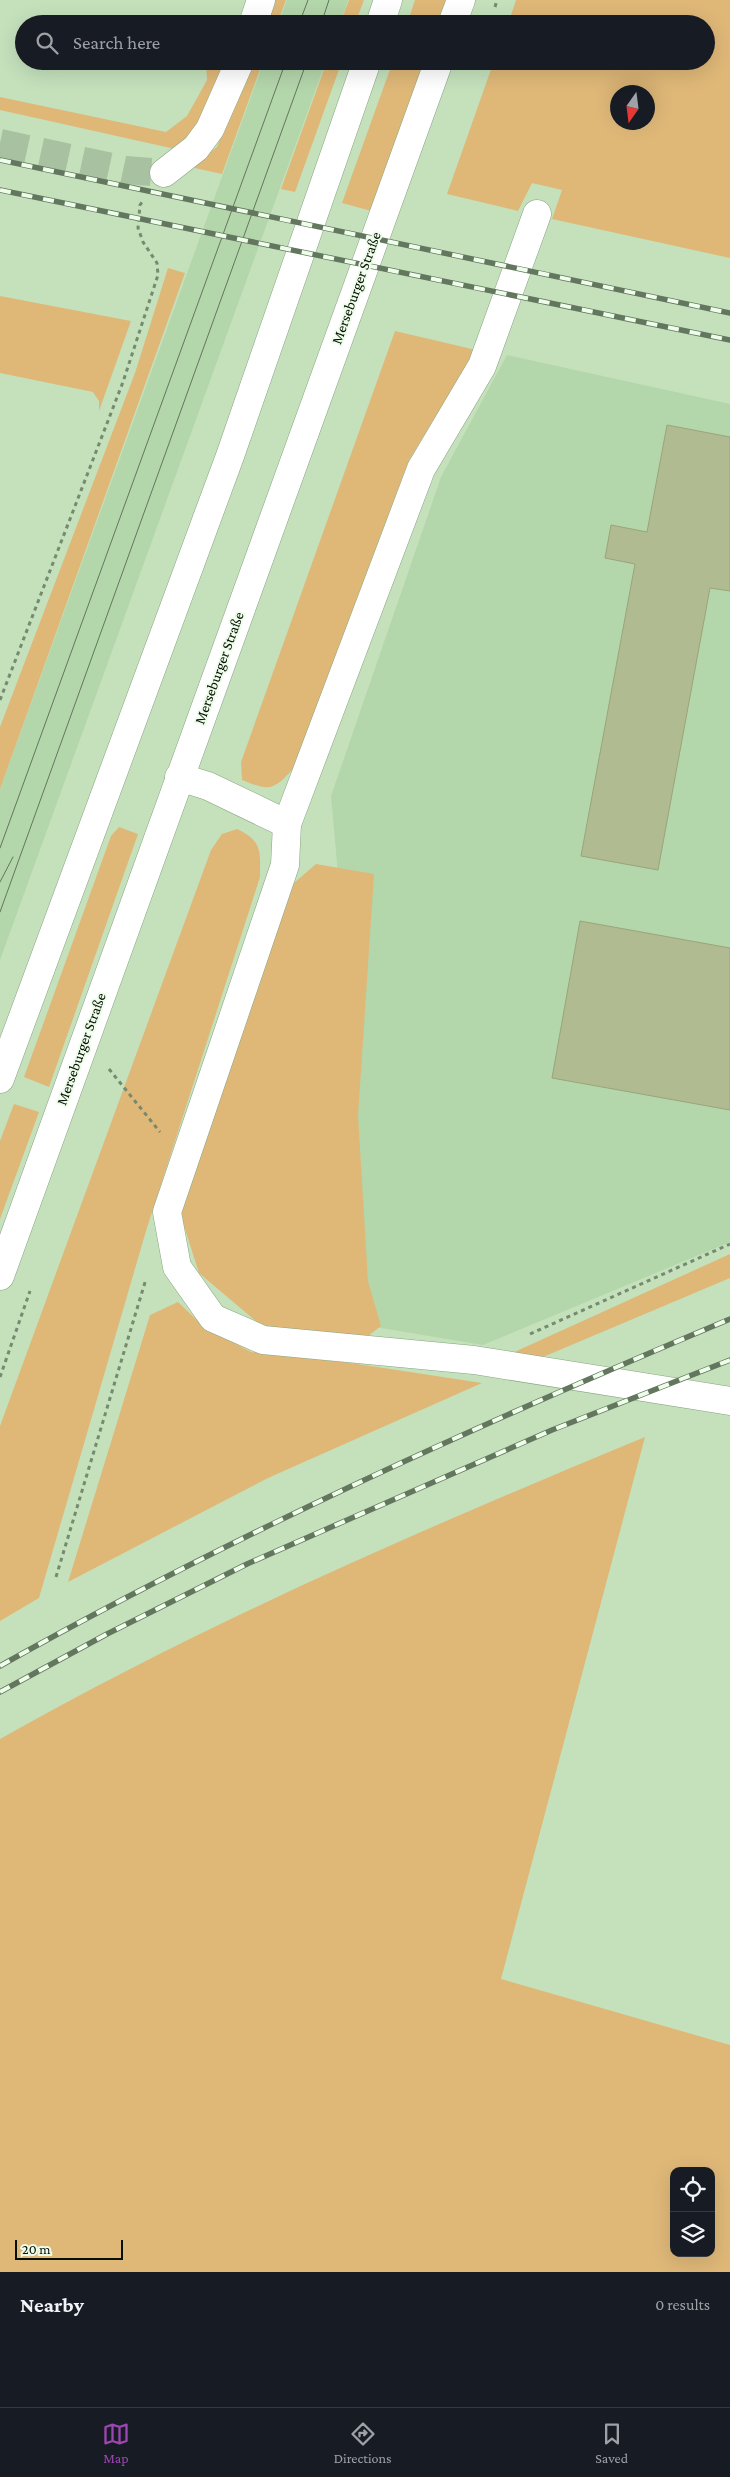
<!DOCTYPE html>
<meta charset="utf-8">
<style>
:root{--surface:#171b24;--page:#242831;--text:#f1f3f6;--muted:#9ea1a6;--line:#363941;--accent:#9d46b3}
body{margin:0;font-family:"Crimson Pro",serif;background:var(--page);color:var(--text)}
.controls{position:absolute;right:15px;bottom:15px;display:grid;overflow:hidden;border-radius:10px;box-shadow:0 5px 20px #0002}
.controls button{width:45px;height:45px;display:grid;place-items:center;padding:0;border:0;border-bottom:1px solid var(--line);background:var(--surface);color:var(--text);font:25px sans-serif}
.compass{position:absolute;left:610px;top:85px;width:45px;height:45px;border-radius:50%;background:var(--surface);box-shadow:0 5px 20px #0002;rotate:194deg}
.scale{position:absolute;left:15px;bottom:12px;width:108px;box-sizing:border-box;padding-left:5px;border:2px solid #071005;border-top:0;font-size:14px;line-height:18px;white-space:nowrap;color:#071005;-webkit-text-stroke:4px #eefdea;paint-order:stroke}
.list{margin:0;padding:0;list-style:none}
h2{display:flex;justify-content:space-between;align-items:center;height:65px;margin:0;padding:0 20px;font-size:21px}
h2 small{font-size:16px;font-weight:400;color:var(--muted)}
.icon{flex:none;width:28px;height:28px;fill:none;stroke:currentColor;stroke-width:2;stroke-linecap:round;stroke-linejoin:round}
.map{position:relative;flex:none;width:730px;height:2272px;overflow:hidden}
.search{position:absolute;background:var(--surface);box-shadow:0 5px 20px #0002;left:15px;right:15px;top:15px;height:55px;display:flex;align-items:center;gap:12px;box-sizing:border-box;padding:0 18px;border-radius:28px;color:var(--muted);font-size:19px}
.sheet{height:135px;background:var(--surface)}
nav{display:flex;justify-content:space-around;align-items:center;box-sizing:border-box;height:70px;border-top:1px solid var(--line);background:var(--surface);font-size:14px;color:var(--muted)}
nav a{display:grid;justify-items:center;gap:2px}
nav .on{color:var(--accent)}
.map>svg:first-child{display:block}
</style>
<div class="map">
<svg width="730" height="2272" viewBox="0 0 730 2272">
<rect width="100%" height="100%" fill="#c4e1bc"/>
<g fill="#b4d6ab">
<polygon points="287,0 348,0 340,24 278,24"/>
<polygon points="264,61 326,61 0,960 0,789"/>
<polygon points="507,355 730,404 730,1242 483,1345 363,1325 340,896 331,796 441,477"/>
</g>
<g fill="#dfb878" fill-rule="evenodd">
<polygon points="270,0 286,0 277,24 261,24"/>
<polygon points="349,0 364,0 355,24 340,24"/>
<polygon points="415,0 450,0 442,24 407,24"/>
<path d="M516,0H730V258L552,219L562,190L532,183L518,211L447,194L494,61H706V24H508ZM618,92H648V122H618Z"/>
<path d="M206,61H229C213,99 205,119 175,149L0,110V97L166,132L187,116L207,80Z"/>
<polygon points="248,61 263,61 222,174 190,167 217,147"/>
<polygon points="327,61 342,61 295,192 281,189"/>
<polygon points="393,61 428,61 375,212 342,203"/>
<polygon points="168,268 185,273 0,789 0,727 135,373"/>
<polygon points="0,296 131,321 99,411 99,401 93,392 0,373"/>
<path d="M395,331L476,350L409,460L293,769C273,791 269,791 242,780L241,762Z"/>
<polygon points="119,827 138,834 49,1087 24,1077 111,836"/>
<path d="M237,829C263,841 260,852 260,877L146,1231L39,1598L0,1621V1426L211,850L222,834Z"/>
<polygon points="316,864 374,874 358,1116 368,1281 381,1326 368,1336 264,1328 199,1273 179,1210 294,883"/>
<polygon points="14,1104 39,1112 0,1219 0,1141"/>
<polygon points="730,1254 730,1278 543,1357 510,1354"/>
<polygon points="178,1302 203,1326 251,1352 351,1363 482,1383 268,1478 68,1582 150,1315"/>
<path d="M645,1437L501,1979L730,2045V2272H0V1739C207,1622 425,1528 645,1437ZM674,2171H711V2253H674Z"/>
</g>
<g fill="#b1bb91" stroke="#9aa47a">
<polygon points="667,425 730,437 730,591 710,588 658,870 581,856 635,564 605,558 611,525 647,532"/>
<polygon points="580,921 730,948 730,1110 552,1078"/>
</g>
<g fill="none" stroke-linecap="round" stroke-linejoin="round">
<polyline stroke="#a8c2a1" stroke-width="28" stroke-dasharray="28 14" stroke-linecap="butt" points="0,143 126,170 164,173"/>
<g stroke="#88a480" stroke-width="29">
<g id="minor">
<polyline points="253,24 261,0"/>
<polyline points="164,173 196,148 210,129 240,61"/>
<polyline points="537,214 482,366 421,469 287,824 285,865 167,1212 177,1267 213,1318 263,1340 474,1360 730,1401"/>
<polyline points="179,777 208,786 287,824"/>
</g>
</g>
<g stroke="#88a480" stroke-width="29">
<g id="major">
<polyline points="380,24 388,0"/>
<polyline points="452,24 461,0"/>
<polyline points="0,1079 230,456 367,61"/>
<polyline points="0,1276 439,61"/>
</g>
</g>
<g stroke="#758a6f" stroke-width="3" stroke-dasharray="4 4" stroke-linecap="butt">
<polyline points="495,7 497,0"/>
<polyline points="0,700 123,382 158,275 157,263 143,242 138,228 140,205 144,199"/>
<polyline points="109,1069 160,1132"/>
<polyline points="530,1334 730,1244"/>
<polyline points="0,1377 30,1291"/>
<polyline points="56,1577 146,1279"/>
</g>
<use href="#minor" stroke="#fff" stroke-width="28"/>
<use href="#major" stroke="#fff" stroke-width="28"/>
<g stroke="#63765e" stroke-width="1">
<polyline points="299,24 308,0"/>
<polyline points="321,24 329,0"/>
<polyline points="0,848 286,61"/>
<polyline points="0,882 13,857"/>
<polyline points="0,912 307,61"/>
</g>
<g stroke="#63765e" stroke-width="5.5">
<g id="rail">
<polyline points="0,160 730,313"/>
<polyline points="0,190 730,340"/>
<path d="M0,1666C235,1534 482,1423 730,1319"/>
<polyline points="0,1692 107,1634 247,1564 552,1430 730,1360"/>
</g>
</g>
<use href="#rail" stroke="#eefdea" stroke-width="4" stroke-dasharray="11" stroke-linecap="butt"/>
</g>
<g text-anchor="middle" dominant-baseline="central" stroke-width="4" stroke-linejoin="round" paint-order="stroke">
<g font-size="15" fill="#071005" stroke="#eefdea">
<text transform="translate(356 288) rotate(-70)">Merseburger Straße</text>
<text transform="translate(219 668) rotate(-70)">Merseburger Straße</text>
<text transform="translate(81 1049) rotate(-70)">Merseburger Straße</text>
</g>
</g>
</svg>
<div class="controls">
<button><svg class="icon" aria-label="locate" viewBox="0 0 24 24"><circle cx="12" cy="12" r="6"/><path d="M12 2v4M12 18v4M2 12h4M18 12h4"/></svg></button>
<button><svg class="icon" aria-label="layers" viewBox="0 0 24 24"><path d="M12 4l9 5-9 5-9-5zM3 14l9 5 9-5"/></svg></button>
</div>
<svg class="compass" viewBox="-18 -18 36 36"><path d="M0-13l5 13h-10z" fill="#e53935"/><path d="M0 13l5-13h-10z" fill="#9ea1a6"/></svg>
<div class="scale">20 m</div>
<div class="search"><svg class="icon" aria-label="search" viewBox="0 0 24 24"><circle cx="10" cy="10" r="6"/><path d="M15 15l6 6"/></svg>Search here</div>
</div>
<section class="sheet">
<h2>Nearby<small>0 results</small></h2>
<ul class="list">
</ul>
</section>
<nav>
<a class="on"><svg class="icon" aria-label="map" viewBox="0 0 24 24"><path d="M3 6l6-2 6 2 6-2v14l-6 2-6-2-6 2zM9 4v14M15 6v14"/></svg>Map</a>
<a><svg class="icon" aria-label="directions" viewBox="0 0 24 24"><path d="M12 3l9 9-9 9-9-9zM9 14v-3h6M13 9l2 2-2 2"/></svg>Directions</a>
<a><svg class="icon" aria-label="saved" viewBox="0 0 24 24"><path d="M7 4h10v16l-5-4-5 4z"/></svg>Saved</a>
</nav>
